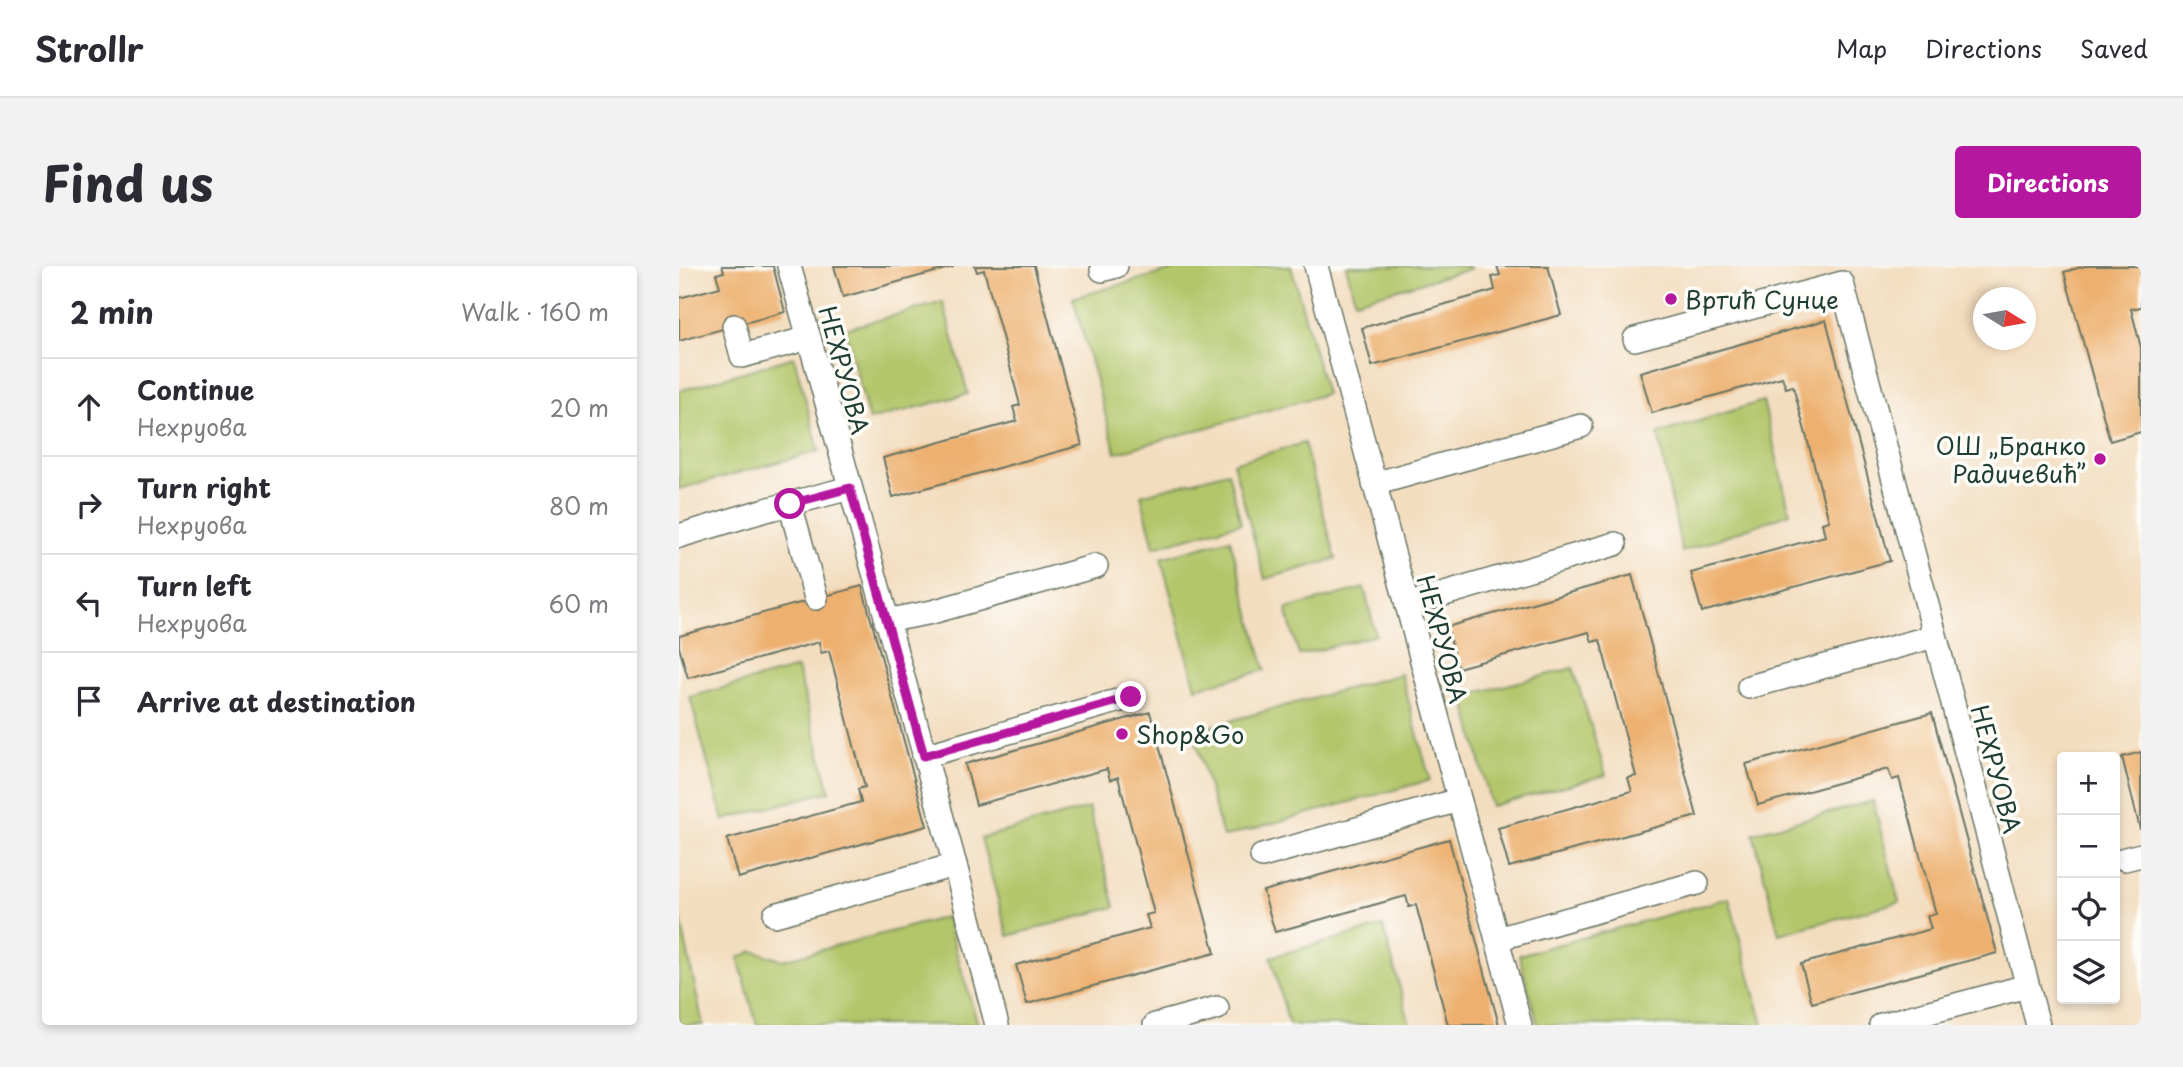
<!DOCTYPE html>
<meta charset="utf-8">
<style>
:root{--surface:#fff;--page:#f2f2f3;--text:#2b2b33;--muted:#7c7c81;--line:#e1e1e2;--accent:#b5179e}
body{margin:0;font-family:"Playpen Sans",sans-serif;background:var(--page);color:var(--text)}
.controls{position:absolute;right:21px;bottom:21px;display:grid;overflow:hidden;border-radius:7px;box-shadow:0 4px 10px #0003}
.controls button{width:63px;height:63px;display:grid;place-items:center;padding:0;border:0;border-bottom:2px solid var(--line);background:var(--surface);color:var(--text);font:35px sans-serif}
.compass{position:absolute;left:1294px;top:21px;width:63px;height:63px;border-radius:50%;background:var(--surface);box-shadow:0 4px 10px #0003;rotate:101deg}
.stop{position:absolute;width:21px;height:21px;margin:-16px;border:5px solid #b5179e;border-radius:50%;background:#fff}
.stop.end{background:#b5179e;border-color:#fff;box-shadow:0 2px 7px #0008}
.list{margin:0;padding:0;list-style:none}
h2{display:flex;justify-content:space-between;align-items:center;height:91px;margin:0;padding:0 28px;font-size:30px}
h2 small{font-size:23px;font-weight:400;color:var(--muted)}
.list li{display:grid;grid-template-columns:46px 1fr auto;gap:21px;align-items:center;box-sizing:border-box;height:98px;padding:0 28px;border-top:2px solid var(--line)}
.list b{display:block;font-size:26px;white-space:nowrap}
.list p{margin:0;font-size:23px;white-space:nowrap;color:var(--muted)}
.list em{font-size:23px;font-style:normal;color:var(--muted)}
.icon{flex:none;width:38px;height:38px;fill:none;stroke:currentColor;stroke-width:2;stroke-linecap:round;stroke-linejoin:round}
.map{position:relative;flex:none;width:1462px;height:759px;overflow:hidden;border-radius:7px}
header{display:flex;align-items:center;gap:42px;box-sizing:border-box;height:98px;padding:0 35px;background:var(--surface);border-bottom:2px solid var(--line)}
header strong{font-size:33px}
nav{display:flex;gap:38px;margin-inline-start:auto;font-size:24px}
.intro{display:flex;align-items:center;justify-content:space-between;box-sizing:border-box;height:168px;padding:0 42px}
h1{margin:0;font-size:49px}
.button{padding:18px 32px;border-radius:7px;background:var(--accent);color:#fff;font-size:24px;font-weight:700}
main{display:flex;gap:42px;padding:0 42px}
aside{flex:1;background:var(--surface);border-radius:7px;box-shadow:0 4px 10px #0003}
.map>svg:first-child{display:block}
</style>
<header>
<strong>Strollr</strong>
<nav><a>Map</a><a>Directions</a><a>Saved</a></nav>
</header>
<div class="intro"><h1>Find us</h1><a class="button">Directions</a></div>
<main>
<aside>
<h2>2 min<small>Walk · 160 m</small></h2>
<ul class="list">
<li><svg class="icon" aria-label="ahead" viewBox="0 0 24 24"><path d="M12 20V5M6 11l6-6 6 6"/></svg><div><b>Continue</b><p>Нехруова</p></div><em>20 m</em></li>
<li><svg class="icon" aria-label="right" viewBox="0 0 24 24"><path d="M7 20v-9h11M14 6l5 5-5 5"/></svg><div><b>Turn right</b><p>Нехруова</p></div><em>80 m</em></li>
<li><svg class="icon" aria-label="left" viewBox="0 0 24 24"><path d="M17 20v-9H6M10 6l-5 5 5 5"/></svg><div><b>Turn left</b><p>Нехруова</p></div><em>60 m</em></li>
<li><svg class="icon" aria-label="arrive" viewBox="0 0 24 24"><path d="M6 21V4h12l-3 4 3 4H6"/></svg><div><b>Arrive at destination</b></div></li>
</ul>
</aside>
<div class="map">
<svg width="1462" height="759" viewBox="0 0 1462 759">
<rect width="100%" height="100%" fill="#fdfcf7"/>
<filter id="ink" filterUnits="userSpaceOnUse"><feTurbulence type="fractalNoise" baseFrequency=".0143" numOctaves="2"/><feDisplacementMap in="SourceGraphic" scale="14" xChannelSelector="R" yChannelSelector="G"/><feConvolveMatrix kernelMatrix="1 2 1 2 8 2 1 2 1" color-interpolation-filters="sRGB"/></filter>
<filter id="wash" filterUnits="userSpaceOnUse"><feTurbulence type="fractalNoise" baseFrequency=".00686" numOctaves="4" result="noise"/><feDisplacementMap in="SourceGraphic" scale="28" xChannelSelector="R" yChannelSelector="G"/><feGaussianBlur stdDeviation="1.57" result="paint"/><feColorMatrix in="noise" values="0 0 0 0 0 0 0 0 0 0 0 0 0 0 0 0 0 1.4 0 .05"/><feComposite in="paint" operator="in"/></filter>
<g filter="url(#wash)">
<rect width="100%" height="100%" fill="#f3ddbf"/>
<g fill="#b3c66a" stroke="#69824f" stroke-width="2">
<polygon points="508,0 612,0 647,128 437,187 394,32"/>
<polygon points="667,0 790,0 791,3 676,35"/>
<polygon points="264,36 289,128 190,154 166,63"/>
<polygon points="115,91 140,185 0,223 0,125"/>
<polygon points="1084,135 1111,247 1003,286 979,168"/>
<polygon points="625,177 657,293 586,313 554,197"/>
<polygon points="549,206 562,257 475,281 462,229"/>
<polygon points="551,273 586,404 517,422 482,292"/>
<polygon points="685,322 697,369 620,389 607,343"/>
<polygon points="118,402 151,525 44,554 11,431"/>
<polygon points="894,402 927,509 812,540 785,430"/>
<polygon points="722,408 751,514 544,571 514,465"/>
<polygon points="1194,535 1220,636 1100,668 1074,567"/>
<polygon points="410,542 436,641 329,670 302,572"/>
<polygon points="1050,632 1084,759 859,759 840,689"/>
<polygon points="0,645 24,759 0,759"/>
<polygon points="267,651 299,759 78,759 59,692 74,685 104,694"/>
<polygon points="704,660 731,759 610,759 592,691"/>
</g>
<g id="blocks">
<g fill="#edb06e">
<polygon points="43,0 94,0 106,46 0,75 0,32 41,21 37,8 45,6"/>
<polygon points="155,0 274,0 274,1 164,31"/>
<polygon points="296,0 355,0 403,179 214,231 204,192 338,155 334,141 341,139 324,74 305,4 298,6"/>
<polygon points="818,0 869,0 882,49 693,100 683,62 816,24 813,11 821,9"/>
<polygon points="1406,0 1462,0 1462,41 1452,43 1462,82 1462,166 1431,175 1385,6"/>
<polygon points="1147,54 1211,295 1023,346 1012,307 1146,270 1143,257 1150,255 1114,120 1107,122 1103,111 973,147 961,106"/>
<polygon points="953,309 1018,550 830,601 819,562 953,525 949,512 957,510 921,374 913,376 910,366 779,402 768,361"/>
<polygon points="183,320 248,560 59,612 48,573 182,536 179,523 186,521 150,385 142,387 140,376 9,412 0,381 0,370"/>
<polygon points="471,446 536,687 348,738 337,699 471,662 467,649 475,647 439,511 431,514 428,503 297,539 286,498"/>
<polygon points="1253,447 1318,687 1133,737 1122,698 1252,663 1248,650 1257,648 1220,512 1213,514 1209,503 1079,539 1067,498"/>
<polygon points="1462,486 1462,563 1461,563 1443,491"/>
<polygon points="770,573 820,759 769,759 737,639 730,641 727,630 596,666 584,625"/>
</g>
</g>
</g>
<g filter="url(#ink)">
<use href="#blocks" fill-opacity="0" stroke="#697565" stroke-width="2"/>
<g fill="none" stroke-linecap="round" stroke-linejoin="round">
<g stroke="#697565" stroke-width="26">
<g id="minor">
<polyline points="110,0 276,599 318,759"/>
<polyline points="637,0 841,759"/>
<polyline points="423,4 437,0"/>
<polyline points="55,60 63,90 130,72"/>
<polyline points="956,73 1163,17 1359,759"/>
<polyline points="695,218 902,160"/>
<polyline points="111,238 137,332"/>
<polyline points="0,270 83,245 171,222"/>
<polyline points="728,339 936,278"/>
<polyline points="207,355 253,346 417,300"/>
<polyline points="1070,421 1256,370"/>
<polyline points="245,490 452,431"/>
<polyline points="583,590 780,534"/>
<polyline points="1446,593 1462,589"/>
<polyline points="96,649 276,599"/>
<polyline points="818,673 1018,617"/>
<polyline points="476,759 538,742"/>
<polyline points="1202,759 1348,720"/>
</g>
</g>
<use href="#minor" stroke="#fff" stroke-width="23"/>
</g>
</g>
<g fill="none" stroke-linecap="round" stroke-linejoin="round" filter="url(#ink)">
<polyline stroke="#b5179e" stroke-width="9" points="111,238 171,222 245,490 452,431"/>
</g>
<g fill="#b5179e" stroke="#fdfcf7" stroke-width="2.5">
<circle cx="992" cy="33" r="7"/>
<circle cx="1421" cy="193" r="7"/>
<circle cx="443" cy="468" r="7"/>
</g>
<g text-anchor="middle" dominant-baseline="central" stroke-width="7" stroke-linejoin="round" paint-order="stroke">
<g font-size="24" fill="#1f3d34" stroke="#fdfcf7" text-anchor="start">
<text x="1006" y="33">Вртић Сунце</text>
<text x="1407" y="179" text-anchor="end">ОШ „Бранко<tspan x="1407" dy="28">Радичевић”</tspan></text>
<text x="457" y="468">Shop&amp;Go</text>
</g>
<g font-size="24" fill="#1f3d34" stroke="#fdfcf7">
<text transform="translate(166 104) rotate(75)">НЕХРУОВА</text>
<text transform="translate(764 373) rotate(75)">НЕХРУОВА</text>
<text transform="translate(1318 503) rotate(75)">НЕХРУОВА</text>
</g>
</g>
</svg>
<div class="controls">
<button>+</button>
<button>−</button>
<button><svg class="icon" aria-label="locate" viewBox="0 0 24 24"><circle cx="12" cy="12" r="6"/><path d="M12 2v4M12 18v4M2 12h4M18 12h4"/></svg></button>
<button><svg class="icon" aria-label="layers" viewBox="0 0 24 24"><path d="M12 4l9 5-9 5-9-5zM3 14l9 5 9-5"/></svg></button>
</div>
<svg class="compass" viewBox="-18 -18 36 36"><path d="M0-13l5 13h-10z" fill="#e53935"/><path d="M0 13l5-13h-10z" fill="#7c7c81"/></svg>
<div class="stop" style="left:111px;top:238px"></div>
<div class="stop end" style="left:452px;top:431px"></div>
</div>
</main>
